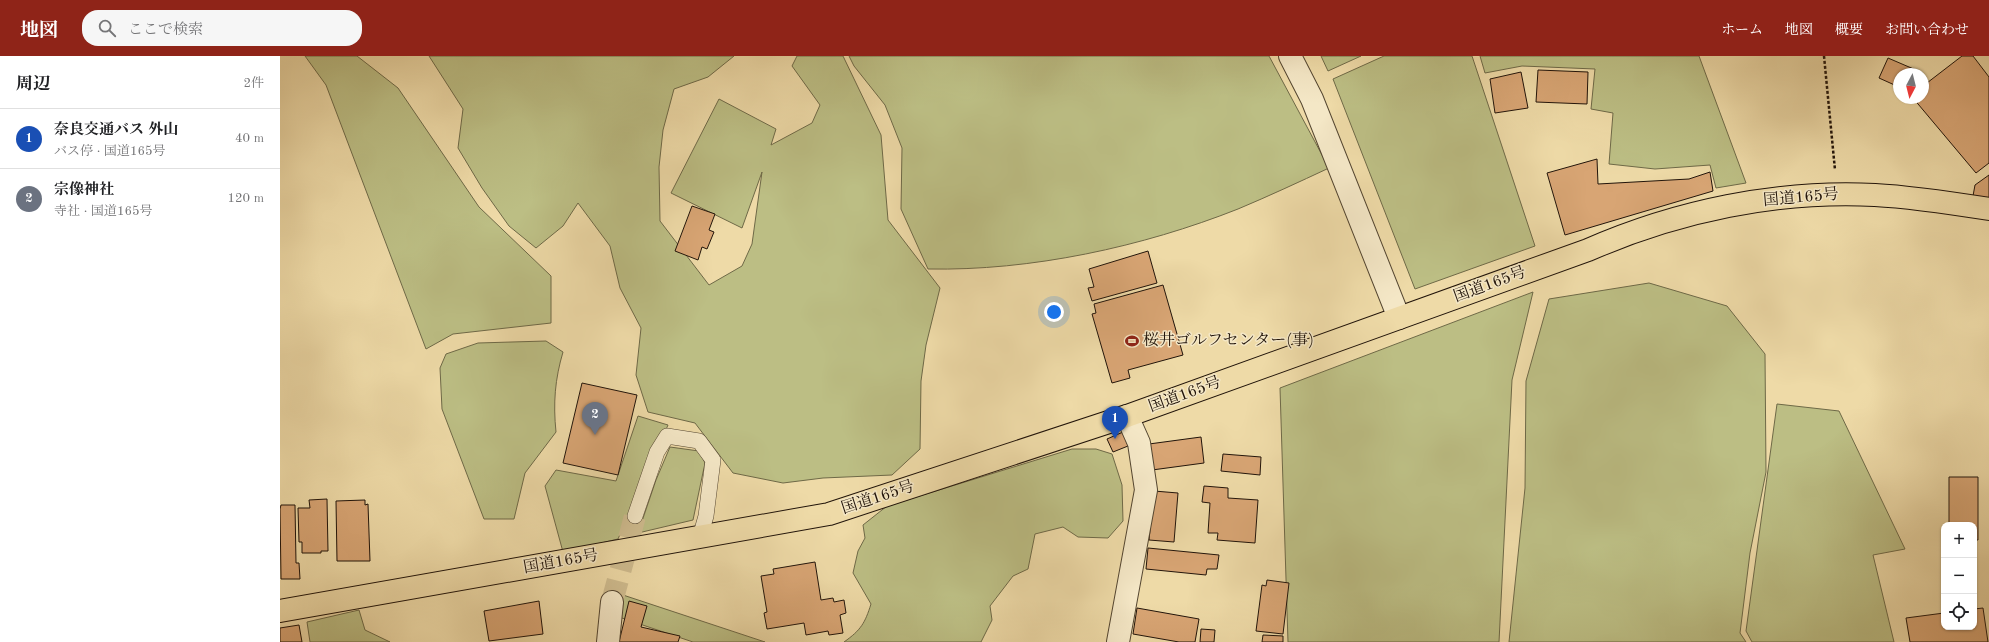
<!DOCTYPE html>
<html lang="ja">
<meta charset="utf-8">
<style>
:root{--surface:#fff;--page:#f6f6f6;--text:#202124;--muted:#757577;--line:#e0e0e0;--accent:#8f2418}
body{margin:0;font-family:"Old Standard TT","Noto Serif JP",serif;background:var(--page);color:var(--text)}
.controls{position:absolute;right:12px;bottom:12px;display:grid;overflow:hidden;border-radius:8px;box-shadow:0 1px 3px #0004}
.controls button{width:36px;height:36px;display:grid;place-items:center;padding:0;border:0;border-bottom:1px solid var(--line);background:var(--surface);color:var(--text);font:20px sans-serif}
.compass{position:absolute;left:1613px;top:12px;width:36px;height:36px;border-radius:50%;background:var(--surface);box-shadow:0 1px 3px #0004;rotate:187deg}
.you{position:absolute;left:774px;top:256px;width:14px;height:14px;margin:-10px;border:3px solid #fff;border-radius:50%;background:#1a73e8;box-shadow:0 0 0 6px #1a73e833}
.badge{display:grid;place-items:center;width:26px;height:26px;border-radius:50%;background:var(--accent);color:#fff;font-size:13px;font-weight:700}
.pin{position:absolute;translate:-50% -33px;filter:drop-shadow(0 1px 2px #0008)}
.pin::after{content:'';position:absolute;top:21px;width:14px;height:12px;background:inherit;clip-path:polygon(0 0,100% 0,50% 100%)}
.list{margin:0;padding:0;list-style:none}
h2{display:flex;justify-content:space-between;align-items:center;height:52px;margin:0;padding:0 16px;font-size:17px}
h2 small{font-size:13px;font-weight:400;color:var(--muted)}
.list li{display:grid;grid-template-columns:26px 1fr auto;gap:12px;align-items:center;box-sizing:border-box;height:60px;padding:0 16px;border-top:1px solid var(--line)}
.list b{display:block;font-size:15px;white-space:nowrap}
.list p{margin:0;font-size:13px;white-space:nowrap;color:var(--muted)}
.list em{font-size:13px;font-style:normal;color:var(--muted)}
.icon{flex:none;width:22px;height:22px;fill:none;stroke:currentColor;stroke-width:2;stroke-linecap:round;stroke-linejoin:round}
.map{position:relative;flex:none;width:1709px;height:586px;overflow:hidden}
header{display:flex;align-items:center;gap:24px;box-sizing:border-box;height:56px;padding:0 20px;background:var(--accent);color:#fff}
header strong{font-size:19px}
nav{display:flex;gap:22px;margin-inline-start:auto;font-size:14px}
.search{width:280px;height:36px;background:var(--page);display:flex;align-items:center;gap:10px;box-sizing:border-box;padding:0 14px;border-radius:16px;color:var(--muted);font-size:15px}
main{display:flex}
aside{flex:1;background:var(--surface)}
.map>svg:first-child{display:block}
</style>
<header>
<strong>地図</strong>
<div class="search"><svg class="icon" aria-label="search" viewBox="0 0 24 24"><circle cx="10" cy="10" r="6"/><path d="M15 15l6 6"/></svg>ここで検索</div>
<nav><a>ホーム</a><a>地図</a><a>概要</a><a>お問い合わせ</a></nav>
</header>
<main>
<aside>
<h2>周辺<small>2件</small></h2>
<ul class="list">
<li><span class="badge" style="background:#1a4fb4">1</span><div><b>奈良交通バス 外山</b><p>バス停 · 国道165号</p></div><em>40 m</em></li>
<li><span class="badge" style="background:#6b7280">2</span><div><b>宗像神社</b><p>寺社 · 国道165号</p></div><em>120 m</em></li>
</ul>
</aside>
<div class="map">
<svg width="1709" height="586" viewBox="0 0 1709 586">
<rect width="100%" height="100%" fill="#eedaa7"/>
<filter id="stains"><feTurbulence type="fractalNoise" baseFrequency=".005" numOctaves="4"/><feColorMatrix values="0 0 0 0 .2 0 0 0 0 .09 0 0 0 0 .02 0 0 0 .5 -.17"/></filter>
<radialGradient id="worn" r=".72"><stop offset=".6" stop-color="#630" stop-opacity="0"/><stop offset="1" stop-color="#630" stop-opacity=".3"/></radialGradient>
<g fill="#bcbe84" stroke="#6e6947">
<polygon points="25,0 77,0 118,32 199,151 271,220 271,267 173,278 146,293 46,29"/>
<polygon points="149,0 454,0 428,21 394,33 383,74 379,111 380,165 429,229 462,210 472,188 482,116 462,172 391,137 439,43 496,73 491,89 532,67 540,49 512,10 517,0 563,0 601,79 608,164 660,232 646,289 641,325 640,393 612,419 543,422 503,427 453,417 415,367 368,356 356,319 361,272 340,232 330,190 298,147 283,170 256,192 229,170 202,132 178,92 183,53"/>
<path d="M569,0H989L1049,112C1019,126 989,140 958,153C862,191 751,215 648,213L621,153L622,92L605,49L574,10Z"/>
<polygon points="1041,0 1081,0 1048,15"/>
<polygon points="1104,0 1192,0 1255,190 1135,233 1053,23"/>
<polygon points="1200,0 1419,0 1466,127 1436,132 1430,109 1375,113 1329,108 1333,57 1311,53 1315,13 1242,10 1205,17"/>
<polygon points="1369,227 1447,250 1485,298 1486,416 1470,497 1460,577 1466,586 1229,586 1245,432 1246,325 1269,243"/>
<polygon points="1253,236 1232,324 1219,586 1008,586 1000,332"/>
<path d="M266,285L283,296C275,323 273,347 276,376L245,417L234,463H204L162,353L160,312L166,298L198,287Z"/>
<polygon points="1497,348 1559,355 1625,493 1593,499 1614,586 1472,586 1466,575"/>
<polygon points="358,360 388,369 338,483 283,496 265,430 276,414 336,425"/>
<polygon points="390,391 419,395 425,407 413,464 358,477 376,424"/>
<path d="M792,393H816L832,398L842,429L843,465L828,482L798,481L783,471L755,478L748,513L733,520L710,550L712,564L701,586H564C581,574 585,567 591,548L573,517L578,495L585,482L583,469L607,450Z"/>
<polygon points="343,539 485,586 413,586 336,560"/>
<polygon points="79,554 85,574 110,586 30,586 27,566"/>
</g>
<g fill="#d8a574" stroke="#21140a">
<polygon points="1682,0 1693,0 1709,21 1709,107 1696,117 1633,42 1643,42 1643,30"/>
<polygon points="1608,2 1643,17 1619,18 1619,31 1599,22"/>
<polygon points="1258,14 1308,16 1307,48 1256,46"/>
<polygon points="1241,16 1248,52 1215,57 1210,23"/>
<polygon points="1317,103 1318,128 1409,123 1430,116 1433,135 1285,179 1267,117"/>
<polygon points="1709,119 1709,142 1693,140 1695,129"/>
<polygon points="412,150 435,158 429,174 434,176 427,193 422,191 418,204 395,195"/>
<polygon points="868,195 877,227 812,245 808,232 814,231 809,213"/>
<polygon points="883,229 903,299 848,314 850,322 832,327 812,258 816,257 814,248"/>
<polygon points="302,327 357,339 338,419 283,407"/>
<polygon points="843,376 848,390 833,396 827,383"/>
<polygon points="921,381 924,407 872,414 869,388"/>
<polygon points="943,398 981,401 980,419 941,415"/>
<polygon points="1669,421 1698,421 1698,484 1694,484 1694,469 1669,469"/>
<polygon points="924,430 948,432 948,442 978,444 975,487 937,484 938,477 928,477 930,447 922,446"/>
<polygon points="874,435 898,437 894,486 869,484"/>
<polygon points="47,443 48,495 41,495 41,497 22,497 22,486 19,486 18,452 30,452 29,444"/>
<polygon points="85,444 85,449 88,448 90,505 57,505 56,445"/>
<polygon points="1,449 15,449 16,507 19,507 20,523 1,523 0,453"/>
<polygon points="868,492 939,499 937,513 927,513 926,519 866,513"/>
<polygon points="535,506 541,544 553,542 554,546 564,544 566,557 560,559 563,577 549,579 548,575 526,579 524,567 487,573 484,557 487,556 481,520 494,518 493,513"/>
<polygon points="987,524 1009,527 1003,578 976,575 982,529 986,530"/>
<polygon points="259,545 263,578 209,585 204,555"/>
<polygon points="349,545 367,550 361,571 400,580 398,586 339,586"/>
<polygon points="857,552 919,563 915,586 899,586 853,578"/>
<polygon points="1703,552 1708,586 1630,586 1626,562 1664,557 1664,571 1694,571 1694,553"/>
<polygon points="19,569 22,586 0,586 0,572"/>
<polygon points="921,573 935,574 934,586 920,586"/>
<polygon points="983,579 1003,580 1003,586 982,586"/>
</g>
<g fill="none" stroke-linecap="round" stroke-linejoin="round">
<polyline stroke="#cfbc8f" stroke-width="22" stroke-dasharray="22 11" stroke-linecap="butt" points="332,546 355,460"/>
<g stroke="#544631" stroke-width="16">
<polyline id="lane" points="355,460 377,396 387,380 419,385 433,404 426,460 420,481"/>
</g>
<g stroke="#544631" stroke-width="24">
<g id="street">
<polyline points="1010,0 1032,43 1119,262"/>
<polyline points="328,586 332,546"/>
<polyline points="838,586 866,434 859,387 847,360"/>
</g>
</g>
<g stroke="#21140a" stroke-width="24">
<path id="highway" d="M0,555L549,458L847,360L1308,194C1397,155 1497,134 1595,139C1633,141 1671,147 1709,153"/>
</g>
<polyline stroke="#21140a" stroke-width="2.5" stroke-dasharray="3 2" stroke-linecap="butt" points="1544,0 1555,114"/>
<use href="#lane" stroke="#f4e7c6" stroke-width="15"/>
<use href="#street" stroke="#f4e7c6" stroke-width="22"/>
<use href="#highway" stroke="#eedaa7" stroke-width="22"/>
</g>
<defs>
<g id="stadium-bare" transform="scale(1.08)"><path d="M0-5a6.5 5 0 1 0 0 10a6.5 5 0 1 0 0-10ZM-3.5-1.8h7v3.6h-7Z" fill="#8f2418" stroke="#f4e7c6" stroke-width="2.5" paint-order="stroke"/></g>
</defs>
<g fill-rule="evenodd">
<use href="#stadium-bare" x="852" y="285"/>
</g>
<g text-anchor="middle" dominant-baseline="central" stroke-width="3" stroke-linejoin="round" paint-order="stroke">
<g font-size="16" fill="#21140a" stroke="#f4e7c6">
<text transform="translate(1521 142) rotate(-5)">国道165号</text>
<text transform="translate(1210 229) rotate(-20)">国道165号</text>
<text transform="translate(905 339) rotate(-20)">国道165号</text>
<text transform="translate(598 442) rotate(-18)">国道165号</text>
<text transform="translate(281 506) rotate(-10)">国道165号</text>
</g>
<g font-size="16" fill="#21140a" stroke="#f4e7c6" text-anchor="start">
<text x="863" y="285">桜井ゴルフセンター(事)</text>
</g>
</g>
<rect width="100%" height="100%" filter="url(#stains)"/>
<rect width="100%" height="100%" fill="url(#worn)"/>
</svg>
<div class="controls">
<button>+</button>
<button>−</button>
<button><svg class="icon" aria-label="locate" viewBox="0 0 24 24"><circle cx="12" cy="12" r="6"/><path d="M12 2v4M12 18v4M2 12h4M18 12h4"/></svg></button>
</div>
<svg class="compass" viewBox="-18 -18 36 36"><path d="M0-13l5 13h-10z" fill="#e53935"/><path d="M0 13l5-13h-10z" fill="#757577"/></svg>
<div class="you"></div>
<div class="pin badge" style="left:835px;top:383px;background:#1a4fb4">1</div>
<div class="pin badge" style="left:315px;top:379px;background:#6b7280">2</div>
</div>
</main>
